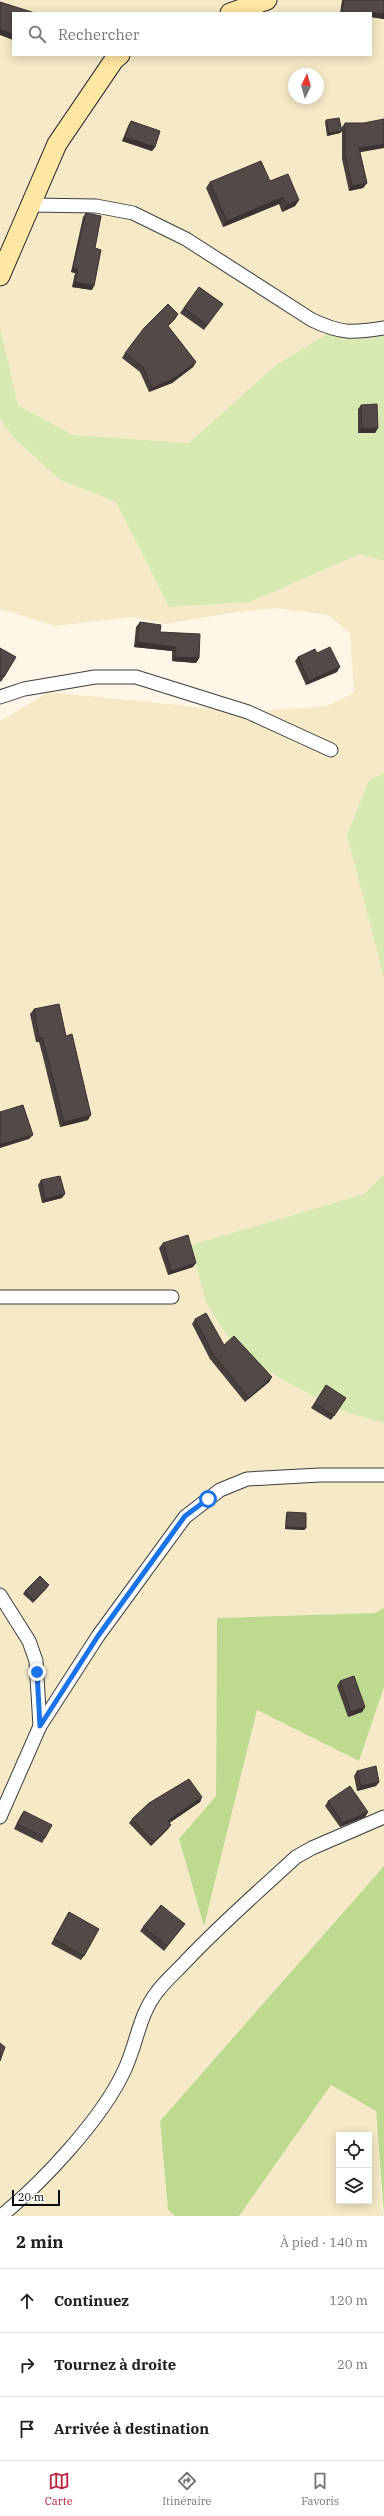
<!DOCTYPE html>
<html lang="fr">
<meta charset="utf-8">
<style>
:root{--surface:#fff;--page:#f2f2f2;--text:#202124;--muted:#757577;--line:#e0e0e0;--accent:#bc2041}
body{margin:0;font-family:"IBM Plex Serif",serif;background:var(--page);color:var(--text)}
.controls{position:absolute;right:12px;bottom:12px;display:grid;overflow:hidden;border-radius:0px;box-shadow:0 2px 10px #0003}
.controls button{width:36px;height:36px;display:grid;place-items:center;padding:0;border:0;border-bottom:1px solid var(--line);background:var(--surface);color:var(--text);font:20px sans-serif}
.compass{position:absolute;left:288px;top:68px;width:36px;height:36px;border-radius:50%;background:var(--surface);box-shadow:0 2px 10px #0003;rotate:5deg}
.scale{position:absolute;left:12px;bottom:10px;width:48px;box-sizing:border-box;padding-left:4px;border:2px solid #0a0a0a;border-top:0;font-size:11px;line-height:14px;white-space:nowrap;color:#0a0a0a;-webkit-text-stroke:3px #fff;paint-order:stroke}
.stop{position:absolute;width:12px;height:12px;margin:-9px;border:3px solid #1a73e8;border-radius:50%;background:#fff}
.stop.end{background:#1a73e8;border-color:#fff;box-shadow:0 1px 4px #0008}
.list{margin:0;padding:0;list-style:none}
h2{display:flex;justify-content:space-between;align-items:center;height:52px;margin:0;padding:0 16px;font-size:17px}
h2 small{font-size:13px;font-weight:400;color:var(--muted)}
.list li{display:grid;grid-template-columns:26px 1fr auto;gap:12px;align-items:center;box-sizing:border-box;height:64px;padding:0 16px;border-top:1px solid var(--line)}
.list b{display:block;font-size:15px;white-space:nowrap}
.list em{font-size:13px;font-style:normal;color:var(--muted)}
.icon{flex:none;width:22px;height:22px;fill:none;stroke:currentColor;stroke-width:2;stroke-linecap:round;stroke-linejoin:round}
.map{position:relative;flex:none;width:384px;height:2216px;overflow:hidden}
.search{position:absolute;background:var(--surface);box-shadow:0 2px 10px #0003;left:12px;right:12px;top:12px;height:44px;display:flex;align-items:center;gap:10px;box-sizing:border-box;padding:0 14px;border-radius:0px;color:var(--muted);font-size:15px}
.sheet{height:244px;background:var(--surface)}
nav{display:flex;justify-content:space-around;align-items:center;box-sizing:border-box;height:56px;border-top:1px solid var(--line);background:var(--surface);font-size:11px;color:var(--muted)}
nav a{display:grid;justify-items:center;gap:2px}
nav .on{color:var(--accent)}
.map>svg:first-child{display:block}
</style>
<div class="map">
<svg width="384" height="2216" viewBox="0 0 384 2216">
<rect width="100%" height="100%" fill="#fff6e7"/>
<g fill="#f5e9c7" fill-rule="evenodd">
<path d="M0,0H384V328L276,365L190,443L73,435L18,405L0,327ZM13,13H371V55H13ZM294,74H318V98H294Z"/>
<polygon points="0,419 15,439 60,480 116,502 169,607 250,602 360,554 384,561 384,773 369,780 347,835 384,978 384,1174 364,1194 191,1245 239,1354 290,1384 345,1412 384,1423 384,1608 375,1613 217,1618 216,1796 179,1840 204,1925 257,1710 359,1761 384,1687 384,1866 160,2121 168,2210 175,2216 0,2216 0,721 49,692 248,712 327,706 354,693 350,633 328,615 275,608 230,613 166,624 131,617 56,626 0,609"/>
<path d="M331,2084L376,2111L383,2216H239ZM339,2135H369V2201H339Z"/>
</g>
<g fill="#d7e9b1">
<polygon points="0,327 18,405 73,435 189,443 276,365 334,330 384,328 384,561 360,554 250,602 169,607 116,502 60,480 15,439 0,419"/>
<polygon points="384,773 384,978 347,835 369,780"/>
<polygon points="384,1174 384,1423 345,1412 290,1384 239,1354 206,1303 191,1245 364,1194"/>
</g>
<g fill="#beda90">
<polygon points="384,1608 384,1687 359,1761 257,1710 204,1926 179,1839 216,1796 217,1618 375,1613"/>
<polygon points="384,1866 384,2216 376,2111 331,2085 239,2216 175,2216 168,2210 160,2121"/>
</g>
<g fill="none" stroke-linecap="round" stroke-linejoin="round">
<g stroke="#3d3d3d" stroke-width="15">
<g id="street">
<path d="M31,205L96,206L133,213L186,239L312,320C342,334 352,333 384,328"/>
<polyline points="0,697 24,689 95,677 136,677 248,712 331,750"/>
<polyline points="0,1297 172,1297"/>
<polyline points="0,1595 29,1641 36,1661 40,1726"/>
<polyline points="0,1817 40,1726 98,1636 185,1517 220,1490 247,1479 320,1475 384,1475"/>
<path d="M1,2216C42,2183 103,2118 125,2069C137,2043 139,2015 157,1992C165,1981 177,1971 186,1961C221,1924 259,1891 296,1857L312,1848L384,1817"/>
</g>
</g>
<g stroke="#2c2c2c" stroke-width="21">
<g id="secondary">
<polyline points="230,13 267,0"/>
<polyline points="0,276 57,144 114,60 120,55"/>
</g>
</g>
<use href="#street" stroke="#fff" stroke-width="13"/>
<use href="#secondary" stroke="#ffe6a2" stroke-width="19"/>
</g>
<g fill="#473f3c">
<polygon points="342,0 384,0 384,19 371,17 371,13 340,13"/>
<polygon points="326,120 342,131 340,133 327,136 325,122"/>
<polygon points="131,121 155,147 152,151 122,141 128,126"/>
<polygon points="345,123 364,123 360,152 367,183 363,188 349,191 342,159 342,127"/>
<polygon points="210,182 299,200 295,206 282,212 279,204 223,227 206,188"/>
<polygon points="86,213 95,248 92,290 72,287 75,273 71,272 83,217"/>
<polygon points="199,287 223,304 204,330 180,313"/>
<polygon points="178,314 175,319 168,326 196,362 193,367 172,383 149,392 140,372 122,358 125,353"/>
<polygon points="361,405 378,428 375,433 358,433 358,409"/>
<polygon points="140,622 160,632 199,658 196,663 172,661 172,651 134,647 136,627"/>
<polygon points="0,648 4,677 1,682 0,681"/>
<polygon points="317,653 337,672 306,685 295,661 298,657"/>
<polygon points="34,1009 66,1036 88,1120 60,1127 43,1057 39,1042 36,1042 30,1014"/>
<polygon points="41,1180 62,1198 42,1203 38,1185"/>
<polygon points="163,1243 193,1267 168,1275 159,1248"/>
<polygon points="195,1319 224,1345 272,1377 269,1382 245,1402 210,1359 192,1324"/>
<polygon points="326,1385 346,1398 331,1420 311,1408"/>
<polygon points="287,1512 306,1528 304,1530 285,1529 286,1514"/>
<polygon points="48,1587 33,1603 23,1594 25,1591"/>
<polygon points="340,1681 365,1707 362,1712 348,1717 337,1686"/>
<polygon points="357,1771 379,1782 376,1786 357,1791 354,1776"/>
<polygon points="202,1797 200,1802 169,1823 171,1825 168,1829 151,1846 129,1823 132,1819"/>
<polygon points="328,1801 368,1812 365,1817 340,1827 325,1806"/>
<polygon points="24,1811 45,1838 42,1843 14,1829 21,1815"/>
<polygon points="69,1912 84,1956 81,1960 51,1944 66,1917"/>
<polygon points="185,1924 164,1951 140,1931 143,1927"/>
</g>
<g fill="#3a3331">
<polygon points="364,12 384,14 384,19 371,17 371,13 363,13"/>
<polygon points="0,29 13,34 13,40 0,35"/>
<polygon points="342,131 340,133 327,136 329,133"/>
<polygon points="125,137 155,147 152,151 122,141"/>
<polygon points="384,144 384,148 356,153 359,148"/>
<polygon points="367,183 363,188 349,191 352,186"/>
<polygon points="283,197 279,204 223,227 227,221"/>
<polygon points="299,200 295,206 282,212 287,205"/>
<polygon points="73,268 78,269 75,273 71,272"/>
<polygon points="75,282 94,286 92,290 72,287"/>
<polygon points="178,314 175,319 164,330 168,326"/>
<polygon points="196,362 193,367 172,383 149,392 152,388"/>
<polygon points="378,428 375,433 358,433 362,429"/>
<polygon points="137,642 176,647 172,651 134,647"/>
<polygon points="175,657 199,658 196,663 172,661"/>
<polygon points="340,667 337,672 306,685 309,681"/>
<polygon points="42,1037 39,1042 36,1042 39,1038"/>
<polygon points="91,1115 88,1120 60,1127 64,1122"/>
<polygon points="33,1135 29,1139 0,1148 0,1144"/>
<polygon points="65,1194 62,1198 42,1203 45,1199"/>
<polygon points="196,1263 193,1267 168,1275 171,1271"/>
<polygon points="272,1377 269,1382 245,1402 249,1398"/>
<polygon points="286,1527 306,1528 304,1530 285,1529"/>
<polygon points="365,1707 362,1712 348,1717 351,1712"/>
<polygon points="379,1782 376,1786 357,1791 361,1786"/>
<polygon points="202,1797 200,1802 165,1826 168,1821"/>
<polygon points="368,1812 365,1817 340,1827 343,1823"/>
<polygon points="171,1825 168,1829 151,1846 154,1842"/>
</g>
<g fill="#534946" stroke="#3a3331">
<polygon points="344,0 384,0 384,14 364,12 364,13 342,13"/>
<polygon points="0,2 35,13 13,13 13,34 0,29"/>
<polygon points="339,118 342,131 329,133 326,120"/>
<polygon points="384,119 384,144 359,148 367,183 352,186 345,154 345,123 364,123"/>
<polygon points="131,121 160,131 155,147 125,137"/>
<polygon points="261,161 270,181 288,174 299,200 287,205 283,197 227,221 210,182"/>
<polygon points="86,213 101,216 95,248 101,250 94,286 75,282 78,269 73,268"/>
<polygon points="199,287 223,304 207,325 184,308"/>
<polygon points="168,304 178,314 168,326 196,362 175,378 152,388 143,367 125,353 144,328"/>
<polygon points="377,404 378,428 362,429 361,405"/>
<polygon points="140,622 161,625 160,632 200,634 199,658 175,657 176,647 137,642"/>
<polygon points="330,647 340,667 309,681 298,657 315,649 317,653"/>
<polygon points="0,648 16,657 4,677 0,675"/>
<polygon points="59,1004 66,1036 72,1034 91,1115 64,1122 46,1052 42,1037 39,1038 34,1009"/>
<polygon points="23,1105 33,1135 0,1144 0,1112"/>
<polygon points="60,1176 65,1194 45,1199 41,1180"/>
<polygon points="188,1235 196,1263 171,1271 163,1243"/>
<polygon points="206,1313 224,1345 234,1336 272,1377 249,1398 213,1354 195,1319"/>
<polygon points="326,1385 346,1398 334,1416 315,1403"/>
<polygon points="287,1512 306,1513 306,1528 286,1527"/>
<polygon points="40,1576 49,1585 34,1600 25,1591"/>
<polygon points="354,1676 365,1707 351,1712 340,1681"/>
<polygon points="376,1766 379,1782 361,1786 357,1771"/>
<polygon points="189,1779 202,1797 168,1821 171,1825 154,1842 132,1819 149,1803"/>
<polygon points="350,1786 368,1812 343,1823 328,1801"/>
<polygon points="24,1811 52,1825 45,1838 17,1824"/>
<polygon points="161,1905 185,1924 167,1946 143,1927"/>
<polygon points="69,1912 99,1929 84,1956 54,1939"/>
<polygon points="0,2043 5,2047 0,2061"/>
</g>
<g fill="none" stroke-linecap="round" stroke-linejoin="round">
<polyline stroke="#1a73e8" stroke-width="5" points="37,1672 40,1726 98,1636 185,1516 208,1499"/>
</g>
</svg>
<div class="controls">
<button><svg class="icon" aria-label="locate" viewBox="0 0 24 24"><circle cx="12" cy="12" r="6"/><path d="M12 2v4M12 18v4M2 12h4M18 12h4"/></svg></button>
<button><svg class="icon" aria-label="layers" viewBox="0 0 24 24"><path d="M12 4l9 5-9 5-9-5zM3 14l9 5 9-5"/></svg></button>
</div>
<svg class="compass" viewBox="-18 -18 36 36"><path d="M0-13l5 13h-10z" fill="#e53935"/><path d="M0 13l5-13h-10z" fill="#757577"/></svg>
<div class="scale">20 m</div>
<div class="stop" style="left:208px;top:1499px"></div>
<div class="stop end" style="left:37px;top:1672px"></div>
<div class="search"><svg class="icon" aria-label="search" viewBox="0 0 24 24"><circle cx="10" cy="10" r="6"/><path d="M15 15l6 6"/></svg>Rechercher</div>
</div>
<section class="sheet">
<h2>2 min<small>À pied · 140 m</small></h2>
<ul class="list">
<li><svg class="icon" aria-label="ahead" viewBox="0 0 24 24"><path d="M12 20V5M6 11l6-6 6 6"/></svg><div><b>Continuez</b></div><em>120 m</em></li>
<li><svg class="icon" aria-label="right" viewBox="0 0 24 24"><path d="M7 20v-9h11M14 6l5 5-5 5"/></svg><div><b>Tournez à droite</b></div><em>20 m</em></li>
<li><svg class="icon" aria-label="arrive" viewBox="0 0 24 24"><path d="M6 21V4h12l-3 4 3 4H6"/></svg><div><b>Arrivée à destination</b></div></li>
</ul>
</section>
<nav>
<a class="on"><svg class="icon" aria-label="map" viewBox="0 0 24 24"><path d="M3 6l6-2 6 2 6-2v14l-6 2-6-2-6 2zM9 4v14M15 6v14"/></svg>Carte</a>
<a><svg class="icon" aria-label="directions" viewBox="0 0 24 24"><path d="M12 3l9 9-9 9-9-9zM9 14v-3h6M13 9l2 2-2 2"/></svg>Itinéraire</a>
<a><svg class="icon" aria-label="saved" viewBox="0 0 24 24"><path d="M7 4h10v16l-5-4-5 4z"/></svg>Favoris</a>
</nav>
